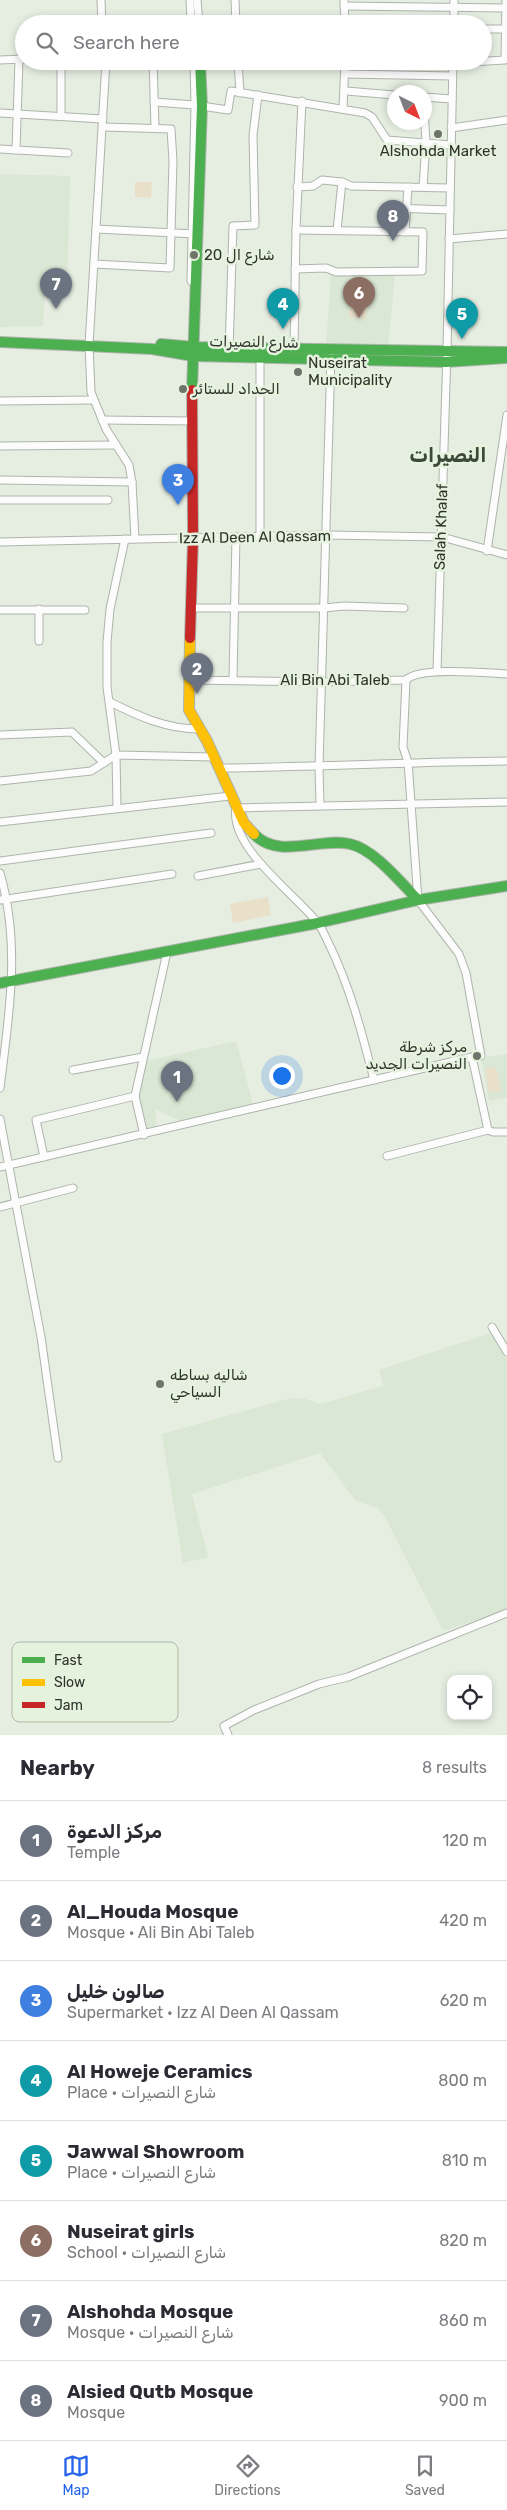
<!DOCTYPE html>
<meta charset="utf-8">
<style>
:root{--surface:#fff;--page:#f7f7f7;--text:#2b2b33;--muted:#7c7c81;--line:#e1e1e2;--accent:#2563eb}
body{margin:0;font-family:Rubik,Vazirmatn,sans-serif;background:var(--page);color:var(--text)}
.controls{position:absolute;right:15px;bottom:15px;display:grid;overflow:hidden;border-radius:10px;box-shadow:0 2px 8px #0003}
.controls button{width:45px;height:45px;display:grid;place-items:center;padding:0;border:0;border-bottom:1px solid var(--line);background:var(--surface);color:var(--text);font:25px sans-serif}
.compass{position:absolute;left:387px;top:85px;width:45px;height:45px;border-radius:50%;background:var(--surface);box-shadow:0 2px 8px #0003;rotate:138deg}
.you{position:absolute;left:281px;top:1075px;width:18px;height:18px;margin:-12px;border:4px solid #fff;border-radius:50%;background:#1a73e8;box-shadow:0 0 0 8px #1a73e833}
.badge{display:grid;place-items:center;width:32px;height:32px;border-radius:50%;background:var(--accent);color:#fff;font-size:16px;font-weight:700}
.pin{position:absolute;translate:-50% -41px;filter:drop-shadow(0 1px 2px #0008)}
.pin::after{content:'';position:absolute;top:26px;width:18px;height:15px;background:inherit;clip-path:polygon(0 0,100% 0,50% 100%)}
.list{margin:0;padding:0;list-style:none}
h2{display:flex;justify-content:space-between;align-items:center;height:65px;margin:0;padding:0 20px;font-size:21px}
h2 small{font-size:16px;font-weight:400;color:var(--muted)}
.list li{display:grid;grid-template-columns:32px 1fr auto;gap:15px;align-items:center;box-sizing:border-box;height:80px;padding:0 20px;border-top:1px solid var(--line)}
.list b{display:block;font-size:19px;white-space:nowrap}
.list p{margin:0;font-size:16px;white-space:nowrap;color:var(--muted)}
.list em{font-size:16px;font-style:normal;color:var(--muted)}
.icon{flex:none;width:28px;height:28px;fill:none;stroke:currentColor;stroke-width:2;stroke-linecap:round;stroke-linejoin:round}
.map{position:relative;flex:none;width:507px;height:1735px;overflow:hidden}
.search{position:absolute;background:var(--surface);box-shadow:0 2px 8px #0003;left:15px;right:15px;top:15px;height:55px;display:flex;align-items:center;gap:12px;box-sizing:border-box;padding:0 18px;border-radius:28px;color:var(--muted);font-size:19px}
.sheet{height:705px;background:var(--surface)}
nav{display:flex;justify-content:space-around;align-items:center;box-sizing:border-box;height:70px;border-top:1px solid var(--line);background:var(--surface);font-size:14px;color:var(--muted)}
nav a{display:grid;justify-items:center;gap:2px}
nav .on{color:var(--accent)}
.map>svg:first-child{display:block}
</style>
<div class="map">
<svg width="507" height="1735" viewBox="0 0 507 1735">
<rect width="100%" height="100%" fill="#e6eee2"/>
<g fill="#dae7d4">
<polygon points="0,174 70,176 67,291 45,290 43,326 0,327"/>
<polygon points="331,275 395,275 388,347 326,346"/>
<polygon points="236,1041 253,1104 182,1122 155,1109 157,1130 145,1133 138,1098 143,1062"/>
<polygon points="507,1054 507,1098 489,1101 481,1058"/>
<polygon points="491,1333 507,1358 507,1610 443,1631 384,1515 377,1508 355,1500 320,1453 192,1494 208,1557 183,1563 162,1434 291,1398 306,1399 320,1404 383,1386 379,1370"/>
</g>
<g fill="#e9e0c9">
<polygon points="135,182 152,182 151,198 135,197"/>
<polygon points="351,291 368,293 366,319 349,318"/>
<polygon points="268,897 271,915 233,923 230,904"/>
<polygon points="496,1067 501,1091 489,1093 485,1069"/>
</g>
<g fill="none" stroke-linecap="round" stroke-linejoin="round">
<g stroke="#aeb4ab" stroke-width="9">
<g id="street">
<polyline points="101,0 102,24"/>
<polyline points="190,0 191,24"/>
<polyline points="197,0 199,24"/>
<polyline points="235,0 236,24"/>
<polyline points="344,0 345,24"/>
<polyline points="344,6 505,8"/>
<polyline points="454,24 454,0"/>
<polyline points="483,29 504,29"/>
<polyline points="0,60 24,59"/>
<polyline points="106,61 89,345 91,392 106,429 129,465 132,482 135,539"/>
<polyline points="153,61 155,128"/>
<polyline points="238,61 240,93"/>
<polyline points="453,63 505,60 506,0"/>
<polyline points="345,74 452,76"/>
<polyline points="346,91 394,95"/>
<polyline points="424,97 452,99"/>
<polyline points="154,102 195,105 228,110 231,91 365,113 372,117 387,140 451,145"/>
<polyline points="343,109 345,61"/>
<polyline points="0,113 103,119"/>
<polyline points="61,116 61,61"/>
<polyline points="451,128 507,120"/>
<polyline points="0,149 68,153"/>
<polyline points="16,150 19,59"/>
<polyline points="297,187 313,186 322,180 342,182 351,186 450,188"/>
<polyline points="423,187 426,142 424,109"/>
<polyline points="392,208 450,210"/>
<polyline points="96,229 195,234"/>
<polyline points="337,230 342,182"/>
<polyline points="405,232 408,187"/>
<polyline points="449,239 507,234"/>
<polyline points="94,264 170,268 173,161 171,129 103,127"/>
<polyline points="295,269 326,268 336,272 422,271 423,232 296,230"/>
<polyline points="191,281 195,105 194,61"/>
<polyline points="294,349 296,230 302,101"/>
<polyline points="229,351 233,226 255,225 253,135 258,95"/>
<polyline points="260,354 260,536"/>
<polyline points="0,401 93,400"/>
<polyline points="102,420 191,421"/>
<polyline points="0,446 115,445"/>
<polyline points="0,480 132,482"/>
<polyline points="0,500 108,500"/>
<polyline points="0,542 327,535 442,537 507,555"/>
<polyline points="487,551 507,415"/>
<polyline points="190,608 324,608 344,606 404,608"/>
<polyline points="0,610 85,610"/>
<polyline points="39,641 39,609"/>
<polyline points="437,671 447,352 453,61"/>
<polyline points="233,679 236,537"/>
<path d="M191,680L322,682L406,680C419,666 487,673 507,674"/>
<polyline points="406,680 403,747 408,762 418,900 459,954 466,973 481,1056 472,1057 488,1130 493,1132 507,1132"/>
<path d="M110,702C138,716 166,729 199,729"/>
<polyline points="0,735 72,732 104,763"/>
<path d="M218,768C315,767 411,762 507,761"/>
<polyline points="0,781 91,771 116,755 214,757"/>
<polyline points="320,805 319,767 331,356"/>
<polyline points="117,808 116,755 107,687 107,642 110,609 125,539"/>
<polyline points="0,822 230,796"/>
<polyline points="0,861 211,833"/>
<path d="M0,873C21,945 9,1015 0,1088"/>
<polyline points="198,876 261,864"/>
<polyline points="0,900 172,874"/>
<polyline points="73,1070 143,1057"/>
<path d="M374,1080C362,1033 350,986 328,942C325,936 322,928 317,922C295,894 229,847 236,808L507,802"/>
<polyline points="0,1119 41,1337 58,1458"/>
<polyline points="144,1135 135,1096 167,952"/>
<polyline points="387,1156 488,1130"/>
<polyline points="44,1157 36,1120 135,1096"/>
<polyline points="0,1167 472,1057"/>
<polyline points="0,1207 73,1188"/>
<polyline points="492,1327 507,1352"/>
<polyline points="228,1735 224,1726 254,1710 319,1684 348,1677 507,1613"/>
</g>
</g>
<g stroke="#aeb4ab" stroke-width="12">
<g id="fast">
<polyline points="0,342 152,349 193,356 446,362 507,358"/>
<polyline points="161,344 195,347 506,352"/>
<polyline points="192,390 202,106 200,61"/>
<path d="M254,834C278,860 320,837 350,844C374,849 401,883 418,900"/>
<polyline points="0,983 318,923 418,900 507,886"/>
</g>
</g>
<g stroke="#aeb4ab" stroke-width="12">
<polyline id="slow" points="190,638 189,710 207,741 244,823 254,834"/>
</g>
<g stroke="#aeb4ab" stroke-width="12">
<polyline id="jam" points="190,638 193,538 192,390"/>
</g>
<use href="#street" stroke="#fbfcfb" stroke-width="7"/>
<use href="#fast" stroke="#4caf50" stroke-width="10"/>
<use href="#slow" stroke="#ffc107" stroke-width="10"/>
<use href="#jam" stroke="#c62828" stroke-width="10"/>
</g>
<g fill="#6f746b" stroke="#e5f2de" stroke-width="2">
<circle cx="438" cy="134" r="5"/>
<circle cx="194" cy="255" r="5"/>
<circle cx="298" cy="372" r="5"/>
<circle cx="183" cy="389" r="5"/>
<circle cx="477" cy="1056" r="5"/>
<circle cx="160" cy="1384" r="5"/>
</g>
<g text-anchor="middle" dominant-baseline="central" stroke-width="5" stroke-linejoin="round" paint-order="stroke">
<g font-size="15" fill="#2f332b" stroke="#e5f2de" text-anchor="start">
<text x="438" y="151" text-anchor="middle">Alshohda Market</text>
<text x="204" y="255">شارع ال 20</text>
<text x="308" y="363">Nuseirat<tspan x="308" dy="17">Municipality</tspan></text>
<text x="193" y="389">الحداد للستائر</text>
<text x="467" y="1047" text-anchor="end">مركز شرطة<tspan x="467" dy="17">النصيرات الجديد</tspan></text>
<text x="170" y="1375">شاليه بساطه<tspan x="170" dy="17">السياحي</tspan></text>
</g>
<g font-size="15" fill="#2f332b" stroke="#e5f2de">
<text transform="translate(254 342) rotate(1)">شارع النصيرات</text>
<text transform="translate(441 527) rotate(-88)">Salah Khalaf</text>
<text transform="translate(255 537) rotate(-1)">Izz Al Deen Al Qassam</text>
<text x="335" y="680">Ali Bin Abi Taleb</text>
</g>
<g font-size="20" font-weight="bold" fill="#3e4838" stroke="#e5f2de">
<text x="448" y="455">النصيرات</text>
</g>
</g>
<rect x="12" y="1642" width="166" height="80" rx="8" fill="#e5f2de" stroke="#aeb9a8" stroke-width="1"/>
<rect x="22" y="1657" width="23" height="6" fill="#4caf50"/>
<rect x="22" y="1679" width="23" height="7" fill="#ffc107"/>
<rect x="22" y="1702" width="23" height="6" fill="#c62828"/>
<g font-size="14" fill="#2f332b">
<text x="54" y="1665">Fast</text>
<text x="54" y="1687">Slow</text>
<text x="54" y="1710">Jam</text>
</g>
</svg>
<div class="controls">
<button><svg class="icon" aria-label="locate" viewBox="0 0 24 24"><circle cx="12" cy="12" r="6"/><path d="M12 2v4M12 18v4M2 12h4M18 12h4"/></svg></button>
</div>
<svg class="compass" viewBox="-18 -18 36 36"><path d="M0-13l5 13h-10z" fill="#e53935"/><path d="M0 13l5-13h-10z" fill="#7c7c81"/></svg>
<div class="you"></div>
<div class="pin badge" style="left:177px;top:1102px;background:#6b7280">1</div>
<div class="pin badge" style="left:197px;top:694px;background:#6b7280">2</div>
<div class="pin badge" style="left:178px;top:505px;background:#3f7fe0">3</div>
<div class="pin badge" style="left:283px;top:329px;background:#0f9aa8">4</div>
<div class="pin badge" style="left:462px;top:339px;background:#0f9aa8">5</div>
<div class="pin badge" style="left:359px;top:318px;background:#8d6e63">6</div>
<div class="pin badge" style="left:56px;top:309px;background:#6b7280">7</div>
<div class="pin badge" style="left:393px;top:241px;background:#6b7280">8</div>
<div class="search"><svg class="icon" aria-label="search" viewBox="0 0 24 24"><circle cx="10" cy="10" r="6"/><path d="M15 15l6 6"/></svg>Search here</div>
</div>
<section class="sheet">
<h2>Nearby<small>8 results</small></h2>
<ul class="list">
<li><span class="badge" style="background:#6b7280">1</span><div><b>مركز الدعوة</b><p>Temple</p></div><em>120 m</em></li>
<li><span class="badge" style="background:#6b7280">2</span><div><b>Al_Houda Mosque</b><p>Mosque · Ali Bin Abi Taleb</p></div><em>420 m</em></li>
<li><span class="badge" style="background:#3f7fe0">3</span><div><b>صالون خليل</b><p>Supermarket · Izz Al Deen Al Qassam</p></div><em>620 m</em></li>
<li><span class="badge" style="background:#0f9aa8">4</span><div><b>Al Howeje Ceramics</b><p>Place · شارع النصيرات</p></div><em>800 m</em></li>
<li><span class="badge" style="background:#0f9aa8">5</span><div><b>Jawwal Showroom</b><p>Place · شارع النصيرات</p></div><em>810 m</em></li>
<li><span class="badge" style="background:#8d6e63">6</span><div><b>Nuseirat girls</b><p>School · شارع النصيرات</p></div><em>820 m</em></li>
<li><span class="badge" style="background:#6b7280">7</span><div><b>Alshohda Mosque</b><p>Mosque · شارع النصيرات</p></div><em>860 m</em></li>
<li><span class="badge" style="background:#6b7280">8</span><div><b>Alsied Qutb Mosque</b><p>Mosque</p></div><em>900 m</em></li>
</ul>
</section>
<nav>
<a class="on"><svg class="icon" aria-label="map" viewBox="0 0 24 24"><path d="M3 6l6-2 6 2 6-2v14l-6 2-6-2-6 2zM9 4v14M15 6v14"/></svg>Map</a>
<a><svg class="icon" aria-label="directions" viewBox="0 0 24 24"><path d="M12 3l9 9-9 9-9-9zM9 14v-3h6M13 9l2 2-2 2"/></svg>Directions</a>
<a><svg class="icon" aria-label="saved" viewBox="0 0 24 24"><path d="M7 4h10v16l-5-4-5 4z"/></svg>Saved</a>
</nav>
